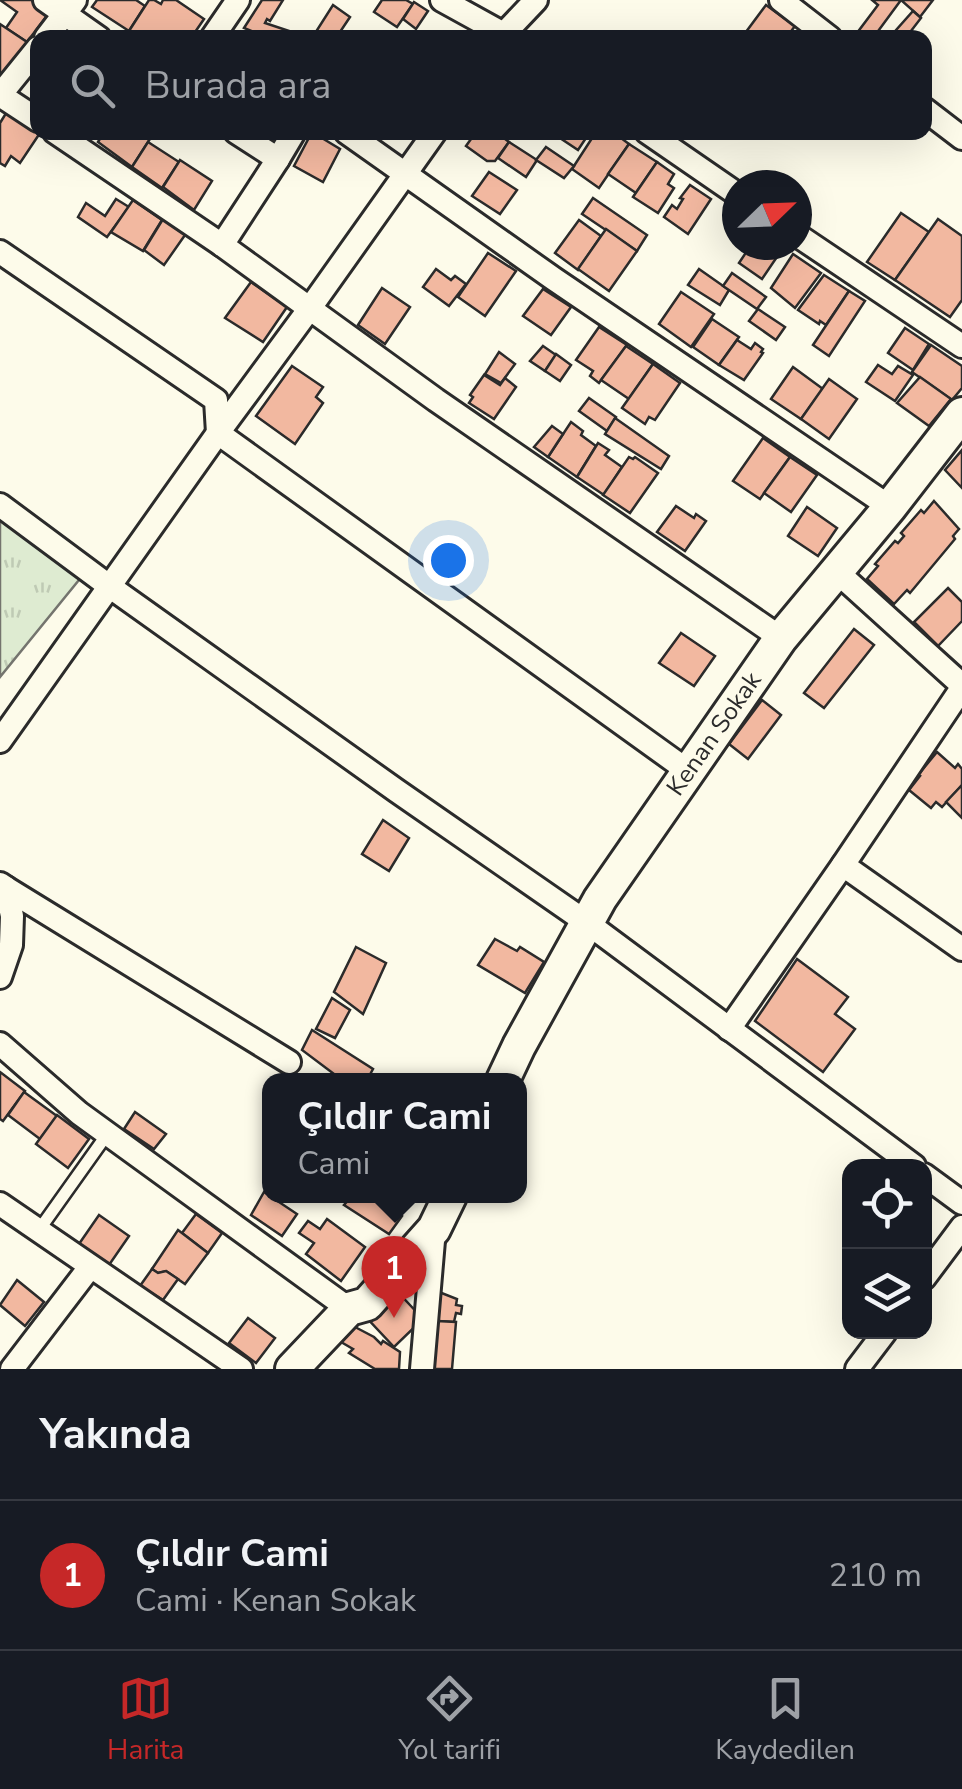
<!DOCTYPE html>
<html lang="tr">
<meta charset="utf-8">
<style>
:root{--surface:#171b24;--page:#20242c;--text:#f1f3f6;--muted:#9ea1a6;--line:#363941;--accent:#c62828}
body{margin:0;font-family:"Nunito Sans",sans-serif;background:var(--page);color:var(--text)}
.controls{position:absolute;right:30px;bottom:30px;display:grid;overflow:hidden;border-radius:20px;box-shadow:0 10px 40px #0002}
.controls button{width:90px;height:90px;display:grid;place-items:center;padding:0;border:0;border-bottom:2px solid var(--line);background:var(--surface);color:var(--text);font:50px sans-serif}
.compass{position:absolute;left:722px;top:170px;width:90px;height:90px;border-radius:50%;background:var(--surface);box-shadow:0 10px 40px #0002;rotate:67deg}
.you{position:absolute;left:448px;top:560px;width:35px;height:35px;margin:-25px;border:8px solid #fff;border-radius:50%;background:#1a73e8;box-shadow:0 0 0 15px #1a73e833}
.badge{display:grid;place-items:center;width:65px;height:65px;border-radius:50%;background:var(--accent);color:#fff;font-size:32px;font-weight:700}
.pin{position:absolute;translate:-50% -82px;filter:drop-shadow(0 2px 5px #0008)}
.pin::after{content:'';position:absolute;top:52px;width:35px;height:30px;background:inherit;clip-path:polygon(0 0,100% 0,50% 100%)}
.popup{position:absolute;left:262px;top:1073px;width:265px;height:130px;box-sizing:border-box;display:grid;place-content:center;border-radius:20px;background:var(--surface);filter:drop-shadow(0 2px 8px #0005);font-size:32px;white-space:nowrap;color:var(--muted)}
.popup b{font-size:38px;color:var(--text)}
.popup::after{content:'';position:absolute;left:50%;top:100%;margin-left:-20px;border:20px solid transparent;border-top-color:var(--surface)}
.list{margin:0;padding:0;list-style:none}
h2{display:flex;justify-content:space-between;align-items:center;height:130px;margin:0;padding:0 40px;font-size:42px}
h2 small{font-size:32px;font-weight:400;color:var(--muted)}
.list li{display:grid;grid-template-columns:65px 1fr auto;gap:30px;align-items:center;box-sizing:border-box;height:150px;padding:0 40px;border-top:2px solid var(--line)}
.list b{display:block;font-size:38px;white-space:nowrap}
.list p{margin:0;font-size:32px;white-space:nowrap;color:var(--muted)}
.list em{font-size:32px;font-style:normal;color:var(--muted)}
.icon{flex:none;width:55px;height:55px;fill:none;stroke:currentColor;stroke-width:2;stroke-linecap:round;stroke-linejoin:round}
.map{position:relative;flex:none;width:962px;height:1369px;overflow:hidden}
.search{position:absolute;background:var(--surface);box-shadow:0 10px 40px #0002;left:30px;right:30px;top:30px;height:110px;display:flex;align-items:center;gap:25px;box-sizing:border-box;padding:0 35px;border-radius:20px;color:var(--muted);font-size:38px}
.sheet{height:280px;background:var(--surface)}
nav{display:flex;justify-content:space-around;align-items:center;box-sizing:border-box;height:140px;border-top:2px solid var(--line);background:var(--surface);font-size:28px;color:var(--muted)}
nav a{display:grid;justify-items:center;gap:5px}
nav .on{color:var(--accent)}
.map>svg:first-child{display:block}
</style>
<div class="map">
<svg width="962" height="1369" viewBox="0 0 962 1369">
<defs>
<pattern id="park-tufts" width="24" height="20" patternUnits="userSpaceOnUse" patternTransform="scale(2.5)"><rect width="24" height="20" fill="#deebd1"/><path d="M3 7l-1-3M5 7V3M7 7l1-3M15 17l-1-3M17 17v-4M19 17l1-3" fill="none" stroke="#bfcab4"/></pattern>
</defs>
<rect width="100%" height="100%" fill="#fdfbea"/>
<polygon fill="url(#park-tufts)" stroke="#74746e" stroke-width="2.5" points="0,517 83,575 0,677"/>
<g fill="#f2b8a0" stroke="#2b2b2b" stroke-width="2.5">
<polygon points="0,0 39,0 52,9 27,42 6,28 17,12"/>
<polygon points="97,0 136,0 145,6 129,31 92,7"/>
<polygon points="149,0 154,0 161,4 163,0 176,0 204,19 191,38 139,38 129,31"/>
<polygon points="262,0 283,0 270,21 267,19 265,23 310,38 269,38 244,28"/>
<polygon points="382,0 406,0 413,4 397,27 374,12"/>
<polygon points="901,0 873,38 862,38 857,33 878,5 872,0"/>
<polygon points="901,0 933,0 920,17"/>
<polygon points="414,2 428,11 416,29 403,19"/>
<polygon points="333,5 350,17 336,38 312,38"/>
<polygon points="766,5 795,26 786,38 745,38 743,36"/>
<polygon points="913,11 921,18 911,31 904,38 889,38"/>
<polygon points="0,24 27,42 3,75 0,73"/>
<polygon points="8,110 40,133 20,163 11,156 5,166 0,163 0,123"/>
<polygon points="104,132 139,132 150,139 132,167 98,142"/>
<polygon points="312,132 340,149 323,182 294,166"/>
<polygon points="476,132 496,132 509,142 495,161 487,161 466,146"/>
<polygon points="556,132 590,132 578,150 554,134"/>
<polygon points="596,132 613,132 629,144 599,188 572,169"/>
<polygon points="148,142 179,162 162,188 132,167"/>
<polygon points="509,142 537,160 526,177 498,158"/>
<polygon points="629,144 657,162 636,193 608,174"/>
<polygon points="546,147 574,166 564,178 536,160"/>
<polygon points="180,160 212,181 194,210 163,187"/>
<polygon points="657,162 674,174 668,184 674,188 658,213 633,197"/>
<polygon points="489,172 517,190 500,214 472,196"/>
<polygon points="690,185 711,199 688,234 664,217 672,205 677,209 683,199 680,198"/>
<polygon points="593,198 647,235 637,251 582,214"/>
<polygon points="116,199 129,207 107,237 78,217 86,203 105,216"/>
<polygon points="133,200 162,220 143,251 111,232"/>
<polygon points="901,213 929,232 895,280 867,262"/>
<polygon points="163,219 185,235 164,265 144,250"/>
<polygon points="938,219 962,236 962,300 950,317 895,280"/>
<polygon points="579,220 601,236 578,270 555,253"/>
<polygon points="606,229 637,251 609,291 578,269"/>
<polygon points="751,245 779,245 783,248 762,279 739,263"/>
<polygon points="488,253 516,271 485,316 458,297"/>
<polygon points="793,254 821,273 795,308 771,288"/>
<polygon points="436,269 451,280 455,276 466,284 449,306 423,287"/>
<polygon points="699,269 729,290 720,305 688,285"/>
<polygon points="732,273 766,297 757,309 723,286"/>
<polygon points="824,275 849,291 826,325 820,321 819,324 798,310"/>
<polygon points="251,282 287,307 263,342 225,318"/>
<polygon points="382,288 410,307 385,344 358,325"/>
<polygon points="543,289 571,307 551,335 523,316"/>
<polygon points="849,291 865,301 829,356 813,345"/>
<polygon points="681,292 714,314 691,347 659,324"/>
<polygon points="758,309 785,327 776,340 749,321"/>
<polygon points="712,319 739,337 719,365 693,347"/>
<polygon points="599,327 627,345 599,383 590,376 593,371 576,360"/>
<polygon points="905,328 929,344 913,370 888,353"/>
<polygon points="737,340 751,349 755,343 763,349 761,352 763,353 744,380 719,365"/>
<polygon points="931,345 962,366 962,388 952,400 912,372"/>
<polygon points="543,346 556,355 545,371 530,361"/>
<polygon points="626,346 653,364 629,399 601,380"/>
<polygon points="499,352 515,364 501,383 485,374"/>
<polygon points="556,354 571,365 560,381 545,371"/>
<polygon points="653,364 680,383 655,420 649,417 645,424 622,408"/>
<polygon points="878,365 892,374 898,366 913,375 895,401 866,382"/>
<polygon points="292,366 323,387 316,397 323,403 295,444 256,416"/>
<polygon points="793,367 823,389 801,419 771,399"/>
<polygon points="484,375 500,385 505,378 516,387 494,419 469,403 473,397 470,395"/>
<polygon points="920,377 951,399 929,426 897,403"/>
<polygon points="829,379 857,399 829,439 801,419"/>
<polygon points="589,398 616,417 607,431 579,411"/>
<polygon points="615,418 669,456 661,469 605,434"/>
<polygon points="571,422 583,431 581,435 596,446 577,477 548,457"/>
<polygon points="552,426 563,434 548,457 534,447"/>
<polygon points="763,438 790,457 760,499 733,481"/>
<polygon points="598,443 609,450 605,455 622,467 604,495 577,477"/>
<polygon points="962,450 962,488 945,470"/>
<polygon points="629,457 633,459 635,457 658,473 630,513 603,495"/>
<polygon points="790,457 817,475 791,512 764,493"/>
<polygon points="934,501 959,529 953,536 955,539 910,593 907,590 894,604 867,579 878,566 875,564 895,541 898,543 904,536 901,533 921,510 924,513"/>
<polygon points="676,506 694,518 696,514 706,521 685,551 657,532"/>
<polygon points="807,507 837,528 818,556 788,536"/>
<polygon points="948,588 962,602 962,621 938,646 914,622"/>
<polygon points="854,629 874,645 824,708 804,693"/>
<polygon points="681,633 715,656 694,686 659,663"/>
<polygon points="762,700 781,715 748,759 729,744"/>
<polygon points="937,752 955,768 958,764 962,769 962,785 942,807 936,802 931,808 909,790 920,776 918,775"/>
<polygon points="962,785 962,818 946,802"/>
<polygon points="383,820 409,838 389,871 362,854"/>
<polygon points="495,939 517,951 520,947 544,962 525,993 478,965"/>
<polygon points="356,947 386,963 363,1014 334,992"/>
<polygon points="797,959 848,997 835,1014 855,1029 823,1072 755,1021"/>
<polygon points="332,998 350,1010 335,1038 316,1029"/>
<polygon points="312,1030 373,1069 367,1080 342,1080 302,1050"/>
<polygon points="0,1072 25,1091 3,1121 0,1119"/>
<polygon points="24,1092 57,1116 40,1139 8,1115"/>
<polygon points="135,1112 166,1134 154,1149 124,1129"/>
<polygon points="57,1115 89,1139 68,1168 36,1144"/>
<polygon points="264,1192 297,1214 282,1236 251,1215"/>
<polygon points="352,1196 375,1196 402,1216 389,1234 344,1205"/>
<polygon points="196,1214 222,1233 208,1253 182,1233"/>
<polygon points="99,1215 129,1236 109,1265 79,1244"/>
<polygon points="327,1219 365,1247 341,1281 306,1254 314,1243 299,1233 308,1221 320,1229"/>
<polygon points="178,1230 208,1253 185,1284 166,1271 158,1273 152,1269"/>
<polygon points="152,1269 158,1273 166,1271 178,1279 163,1300 140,1286"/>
<polygon points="17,1280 44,1302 25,1326 0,1305"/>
<polygon points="395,1289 423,1319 394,1347 365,1316"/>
<polygon points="439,1292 457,1299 456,1305 462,1306 461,1314 456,1313 454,1322 436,1321"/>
<polygon points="248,1318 275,1338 256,1363 229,1343"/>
<polygon points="437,1321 456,1322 452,1369 432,1369"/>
<polygon points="355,1327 374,1337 381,1344 383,1341 400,1352 399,1369 375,1369 349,1353 353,1349 341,1342"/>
</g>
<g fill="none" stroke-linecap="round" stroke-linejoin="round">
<g stroke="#2b2b2b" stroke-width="16">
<polyline id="lane" points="39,1230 108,1133"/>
</g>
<g stroke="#2b2b2b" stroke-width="28">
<g id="street">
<polyline points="45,0 99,38"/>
<polyline points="442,0 511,38"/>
<polyline points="781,0 830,38"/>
<polyline points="46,38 75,0"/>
<polyline points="212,38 238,0"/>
<polyline points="500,38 536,0"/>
<polyline points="0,95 38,48"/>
<polyline points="0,95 38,120"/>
<polyline points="924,109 962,138"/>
<polyline points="55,132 222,245 436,400 781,638"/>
<polyline points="236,132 278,159 294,132"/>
<polyline points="346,132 554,279 890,507"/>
<polyline points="647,132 737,194"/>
<polyline points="797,235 962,346"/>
<polyline points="222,245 278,159"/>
<polyline points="0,252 216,400 218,433 688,771"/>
<polyline points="0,505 109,586 397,791 586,922 914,1166"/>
<polyline points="836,571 962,685"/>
<polyline points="0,741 218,433 310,308 435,132"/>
<polyline points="843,865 962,949"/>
<polyline points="0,884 6,888 12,916 11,945 0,977"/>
<polyline points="6,888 289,1062"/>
<polyline points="729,1029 843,865 962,688"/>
<polyline points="0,1044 79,1113 349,1309"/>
<polyline points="924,1175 962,1203"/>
<polyline points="0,1204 241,1369"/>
<polyline points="924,1278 962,1227"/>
<polyline points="12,1369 90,1267"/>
<polyline points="422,1369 434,1229"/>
<polyline points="857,1369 885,1332"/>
</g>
</g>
<g stroke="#2b2b2b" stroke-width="38">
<g id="secondary">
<polyline points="503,1080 519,1046 600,899 781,638 890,507 962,414"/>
<polyline points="292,1369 349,1309 367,1304 434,1229 450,1196"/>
</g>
</g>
<use href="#lane" stroke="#fdfbea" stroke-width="11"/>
<use href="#street" stroke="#fdfbea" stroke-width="22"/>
<use href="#secondary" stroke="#fdfbea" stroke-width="32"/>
</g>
<g text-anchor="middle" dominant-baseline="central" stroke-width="8" stroke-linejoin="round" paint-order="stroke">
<g font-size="25" fill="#2b2b2b" stroke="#fdfbea">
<text transform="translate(714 734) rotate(-55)">Kenan Sokak</text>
</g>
</g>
</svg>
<div class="controls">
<button><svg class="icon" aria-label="locate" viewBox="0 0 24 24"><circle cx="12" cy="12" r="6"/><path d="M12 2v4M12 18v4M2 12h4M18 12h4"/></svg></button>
<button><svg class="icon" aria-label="layers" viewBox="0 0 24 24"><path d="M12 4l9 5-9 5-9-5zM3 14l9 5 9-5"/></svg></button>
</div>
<svg class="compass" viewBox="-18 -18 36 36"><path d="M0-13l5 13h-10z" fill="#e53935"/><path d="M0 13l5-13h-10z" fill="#9ea1a6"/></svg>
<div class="you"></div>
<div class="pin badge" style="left:394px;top:1318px">1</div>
<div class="popup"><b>Çıldır Cami</b>Cami</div>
<div class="search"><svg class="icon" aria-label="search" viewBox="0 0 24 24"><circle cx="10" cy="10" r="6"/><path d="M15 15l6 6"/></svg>Burada ara</div>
</div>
<section class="sheet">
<h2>Yakında<small></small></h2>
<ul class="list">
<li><span class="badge">1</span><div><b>Çıldır Cami</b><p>Cami · Kenan Sokak</p></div><em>210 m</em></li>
</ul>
</section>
<nav>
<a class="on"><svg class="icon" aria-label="map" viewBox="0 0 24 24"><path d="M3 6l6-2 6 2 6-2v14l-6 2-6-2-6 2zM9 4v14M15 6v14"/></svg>Harita</a>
<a><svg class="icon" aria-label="directions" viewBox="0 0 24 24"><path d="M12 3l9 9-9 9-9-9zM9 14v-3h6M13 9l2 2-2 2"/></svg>Yol tarifi</a>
<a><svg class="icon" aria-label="saved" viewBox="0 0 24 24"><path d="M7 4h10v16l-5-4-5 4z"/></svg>Kaydedilen</a>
</nav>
